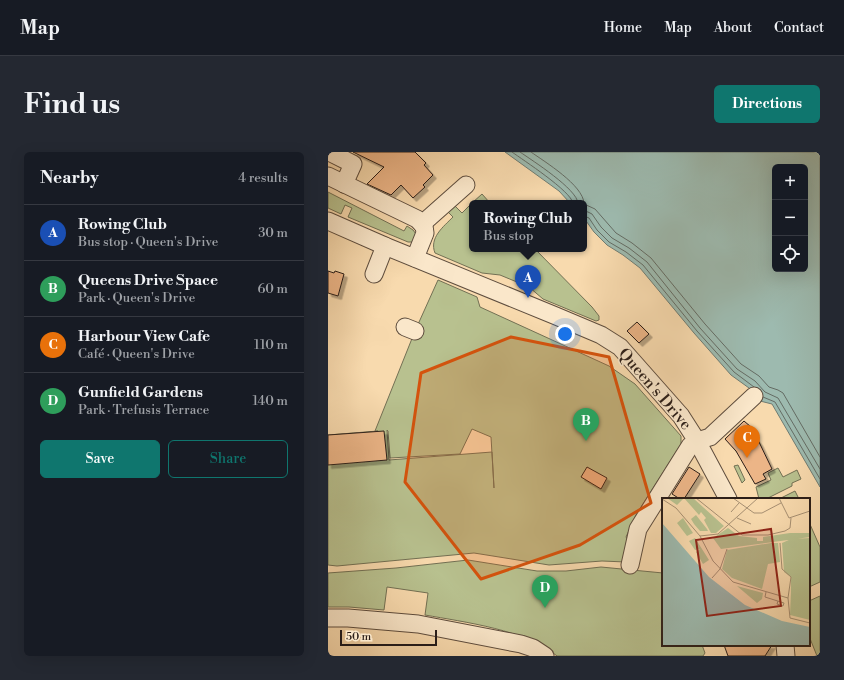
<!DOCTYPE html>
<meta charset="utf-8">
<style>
:root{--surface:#171b24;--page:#242831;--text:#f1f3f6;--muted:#9ea1a6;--line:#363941;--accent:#0f766e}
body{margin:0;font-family:"Libre Bodoni",serif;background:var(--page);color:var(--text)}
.controls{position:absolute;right:12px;top:12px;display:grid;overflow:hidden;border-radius:6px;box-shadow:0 4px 16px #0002}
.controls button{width:36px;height:36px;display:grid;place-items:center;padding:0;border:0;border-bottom:1px solid var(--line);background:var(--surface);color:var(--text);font:20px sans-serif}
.scale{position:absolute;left:12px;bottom:10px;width:97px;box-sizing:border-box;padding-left:4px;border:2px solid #2b1e18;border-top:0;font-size:11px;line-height:14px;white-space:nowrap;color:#2b1e18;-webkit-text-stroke:3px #fae7ca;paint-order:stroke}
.you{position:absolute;left:237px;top:182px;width:14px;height:14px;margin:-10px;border:3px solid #fff;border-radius:50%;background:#1a73e8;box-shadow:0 0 0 6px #1a73e833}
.badge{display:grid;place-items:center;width:26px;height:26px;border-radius:50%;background:var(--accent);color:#fff;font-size:13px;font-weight:700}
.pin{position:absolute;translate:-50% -33px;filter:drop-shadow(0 1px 2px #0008)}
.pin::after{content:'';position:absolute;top:21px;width:14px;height:12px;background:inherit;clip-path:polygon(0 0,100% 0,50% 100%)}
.popup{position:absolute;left:141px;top:48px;width:118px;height:52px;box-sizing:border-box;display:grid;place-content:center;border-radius:6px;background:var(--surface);filter:drop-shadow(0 1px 3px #0005);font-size:13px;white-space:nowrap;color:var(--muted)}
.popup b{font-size:15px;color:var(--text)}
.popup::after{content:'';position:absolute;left:50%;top:100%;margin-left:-8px;border:8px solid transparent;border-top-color:var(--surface)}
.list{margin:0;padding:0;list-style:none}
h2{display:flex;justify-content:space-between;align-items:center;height:52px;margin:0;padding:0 16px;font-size:17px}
h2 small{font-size:13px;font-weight:400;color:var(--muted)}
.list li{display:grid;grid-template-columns:26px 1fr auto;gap:12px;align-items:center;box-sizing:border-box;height:56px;padding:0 16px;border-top:1px solid var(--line)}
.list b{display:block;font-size:15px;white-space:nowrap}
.list p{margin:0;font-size:13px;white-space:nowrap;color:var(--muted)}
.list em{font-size:13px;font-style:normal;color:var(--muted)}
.actions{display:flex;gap:8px;padding:12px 16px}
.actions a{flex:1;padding:9px 0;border:1px solid var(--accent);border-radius:6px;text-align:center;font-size:14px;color:var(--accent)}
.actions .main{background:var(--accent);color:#fff}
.icon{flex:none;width:22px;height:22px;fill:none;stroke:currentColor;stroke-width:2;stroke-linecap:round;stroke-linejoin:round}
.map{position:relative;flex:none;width:492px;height:504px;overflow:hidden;border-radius:6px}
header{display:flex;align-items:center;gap:24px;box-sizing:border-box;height:56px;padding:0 20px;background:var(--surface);border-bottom:1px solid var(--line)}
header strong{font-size:19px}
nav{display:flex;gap:22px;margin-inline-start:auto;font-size:14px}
.intro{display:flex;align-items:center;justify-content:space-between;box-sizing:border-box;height:96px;padding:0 24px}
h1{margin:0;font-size:28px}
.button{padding:10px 18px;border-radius:6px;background:var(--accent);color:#fff;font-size:14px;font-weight:700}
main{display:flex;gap:24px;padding:0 24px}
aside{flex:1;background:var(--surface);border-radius:6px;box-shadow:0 4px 16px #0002}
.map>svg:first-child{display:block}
</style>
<header>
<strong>Map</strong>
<nav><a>Home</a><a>Map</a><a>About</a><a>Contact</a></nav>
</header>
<div class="intro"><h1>Find us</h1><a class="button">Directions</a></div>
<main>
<aside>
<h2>Nearby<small>4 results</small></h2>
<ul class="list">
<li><span class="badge" style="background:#1a4fb4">A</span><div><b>Rowing Club</b><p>Bus stop · Queen's Drive</p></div><em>30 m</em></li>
<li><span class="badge" style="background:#2e9e5b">B</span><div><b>Queens Drive Space</b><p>Park · Queen's Drive</p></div><em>60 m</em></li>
<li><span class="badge" style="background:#e8710a">C</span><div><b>Harbour View Cafe</b><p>Café · Queen's Drive</p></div><em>110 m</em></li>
<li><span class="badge" style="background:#2e9e5b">D</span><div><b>Gunfield Gardens</b><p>Park · Trefusis Terrace</p></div><em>140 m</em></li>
</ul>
<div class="actions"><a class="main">Save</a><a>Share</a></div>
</aside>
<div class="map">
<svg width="492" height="504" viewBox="0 0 492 504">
<defs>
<filter id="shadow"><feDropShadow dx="3.5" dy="3.5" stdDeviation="0" flood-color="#0004"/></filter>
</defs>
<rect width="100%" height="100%" fill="#f8daae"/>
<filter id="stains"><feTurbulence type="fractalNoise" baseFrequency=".005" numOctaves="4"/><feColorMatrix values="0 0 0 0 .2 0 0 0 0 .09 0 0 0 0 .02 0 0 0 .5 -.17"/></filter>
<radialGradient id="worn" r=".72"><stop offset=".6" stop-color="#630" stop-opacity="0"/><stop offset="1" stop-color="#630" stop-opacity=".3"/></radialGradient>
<g fill="#b8c18f" stroke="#727054" fill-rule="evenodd">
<polygon points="0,40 76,79 79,74 85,78 88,82 87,87 84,90 80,90 20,65 24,56 17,53 13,62 0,56"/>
<polygon points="154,42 162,51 144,51"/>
<path d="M144,51V97H207L264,155L271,164V168L268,169L215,147L201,135L172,123L154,121L107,101C101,86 115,75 125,65L118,58L125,52L134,61Z"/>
<path d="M110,128L149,145L152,155L281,214L307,232L353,284V292L308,363L298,385L303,393L298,410L274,409L221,413L146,401L9,414L0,413V283L50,279H47L87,179ZM144,277L163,285L166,336L164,300L61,308L59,278L60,279L62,306L132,302Z"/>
<polygon points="410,313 417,328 414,331 406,314"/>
<polygon points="450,316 455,325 469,318 473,327 464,331 464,334 438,347 431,347 428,335 443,328 440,321"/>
<polygon points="467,339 471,347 451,347"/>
<polygon points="481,370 492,395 492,430 481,435"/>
<path d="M140,408L209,419H238L273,415L335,421V493H374L377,501L375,504H229C199,478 136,470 97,463L100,441L59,435L56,458L21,455H0V421L68,416Z"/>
<polygon points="492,444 492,504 489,504 481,484 481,449"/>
</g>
<path fill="#9dbaaf" stroke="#6f7c73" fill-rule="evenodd" d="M177,0H492V335L444,252L432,249L421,236L403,223L366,181L312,116L295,103L279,93L266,80L256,66V51H242L231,39ZM447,15H477V117H447Z"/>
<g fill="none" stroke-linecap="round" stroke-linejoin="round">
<g stroke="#646c64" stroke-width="1">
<path d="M184,0C195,8 243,39 245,51"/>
<path d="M192,0C205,9 249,37 250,51"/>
<path d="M203,0C217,10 255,33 256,51"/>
<polyline points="256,52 267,57 288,81 304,91 323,106 377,172 413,212 431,224 441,235 450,238 455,241 492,305"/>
<polyline points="256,59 260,60 264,62 273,75 284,86 301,96 319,110 372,176 409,217 427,229 437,240 450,246 492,317"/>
<polyline points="256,64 261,66 269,78 281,90 298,100 315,113 369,179 406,220 426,235"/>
<polyline points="435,245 447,250 492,327"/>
</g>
</g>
<g fill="#ecb587" stroke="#2b1e18" filter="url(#shadow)">
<polygon points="25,0 87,0 98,11 96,13 105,23 95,33 97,35 85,46 73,33 63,43 39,32 56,15"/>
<polygon points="0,119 6,121 7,119 16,122 10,144 0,141"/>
<polygon points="309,170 321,182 311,191 299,179"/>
<polygon points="416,269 423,275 421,278 431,290 444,317 435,322 438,327 427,332 408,299 397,287"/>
<polygon points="56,279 59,308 0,313 0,283"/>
<polygon points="259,315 279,326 273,337 253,325"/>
<polygon points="361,315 372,322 356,347 352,347 344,342"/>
<polygon points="396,493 444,493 437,504 400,504"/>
</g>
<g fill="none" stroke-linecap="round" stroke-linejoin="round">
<g stroke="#5e4d3e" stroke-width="19">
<g id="minor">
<polyline points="1,0 25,12 16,32"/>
<polyline points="0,24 89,67 96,74 97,81 87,106"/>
<polyline points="0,69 57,94 228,164 273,183 292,195 353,264 369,289 400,347"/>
<polyline points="94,72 138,33"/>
<polyline points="46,122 57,94"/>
<polyline points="77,175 87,179"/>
<polyline points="302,413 310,377 362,294 369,289 382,285 426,244"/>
<polyline points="0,466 20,466 90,472 193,492 205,496 217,504"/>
<polyline points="457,493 458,504"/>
</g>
</g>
<use href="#minor" stroke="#fae7ca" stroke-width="17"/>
</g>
<path fill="#d5530d" fill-opacity="0.2" stroke="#d5530d" stroke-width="3" stroke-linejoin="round" d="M183,185L281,205L323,351L252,393L153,427L77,330L93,221Z"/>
<g text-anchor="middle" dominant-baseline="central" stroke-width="3" stroke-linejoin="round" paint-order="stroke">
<g font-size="16" fill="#2b1e18" stroke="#fae7ca">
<text transform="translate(327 237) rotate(49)">Queen's Drive</text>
</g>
</g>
<g transform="translate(334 346)">
<rect width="148" height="148" fill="#f8daae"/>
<path d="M5,0H31L62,28L54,35H49L42,22L44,20L39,14L37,17L22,0L15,7ZM34,17L45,31L46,33H38L32,26L29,21ZM21,20L31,35L25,38L15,25ZM66,30L77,38L95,40V43H101V39L128,35H148V39L59,51L51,40ZM33,40L47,62L41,66L34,54L38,51L33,52L27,43ZM148,40V122L128,117L129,94L144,93L129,94V79L122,74L120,45L129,41ZM109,45H116L118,64L106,66L100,91L70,80L60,71L65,52ZM75,88L101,95L100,101L95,105Z" fill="#b8c18f"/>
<path d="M0,25L47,79L83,107L120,123L148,129V148H0Z" fill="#9dbaaf"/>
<path fill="none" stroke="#9dbaaf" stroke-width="2" d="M0,112L59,148"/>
<path fill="none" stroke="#a68f72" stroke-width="1" d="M34,0L80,37H106L123,33L128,30L129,20M71,0L92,15H100L119,5M117,0L127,20L148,13M0,1L14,10L38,38M69,14L77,5M75,20L89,26M38,38L51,63L71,84L126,100L128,120L148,125M38,38L56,36L96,0M118,45L120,71L129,79L126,100M50,80L58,71L65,51M104,94L103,99L122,105L121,108L115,106L116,103"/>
<path fill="#8f2418" fill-opacity="0.15" stroke="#8f2418" stroke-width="2" d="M109,31L119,108L45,118L34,42Z"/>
<rect width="148" height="148" fill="none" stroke="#2b1e18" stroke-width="2"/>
</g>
<rect width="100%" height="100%" filter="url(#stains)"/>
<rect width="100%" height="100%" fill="url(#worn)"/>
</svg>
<div class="controls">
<button>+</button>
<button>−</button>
<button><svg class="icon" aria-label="locate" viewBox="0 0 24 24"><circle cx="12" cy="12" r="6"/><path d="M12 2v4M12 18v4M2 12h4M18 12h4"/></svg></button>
</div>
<div class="scale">50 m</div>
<div class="you"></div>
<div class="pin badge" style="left:200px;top:146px;background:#1a4fb4">A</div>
<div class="popup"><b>Rowing Club</b>Bus stop</div>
<div class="pin badge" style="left:258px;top:289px;background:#2e9e5b">B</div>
<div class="pin badge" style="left:419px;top:306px;background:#e8710a">C</div>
<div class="pin badge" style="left:217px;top:456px;background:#2e9e5b">D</div>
</div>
</main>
